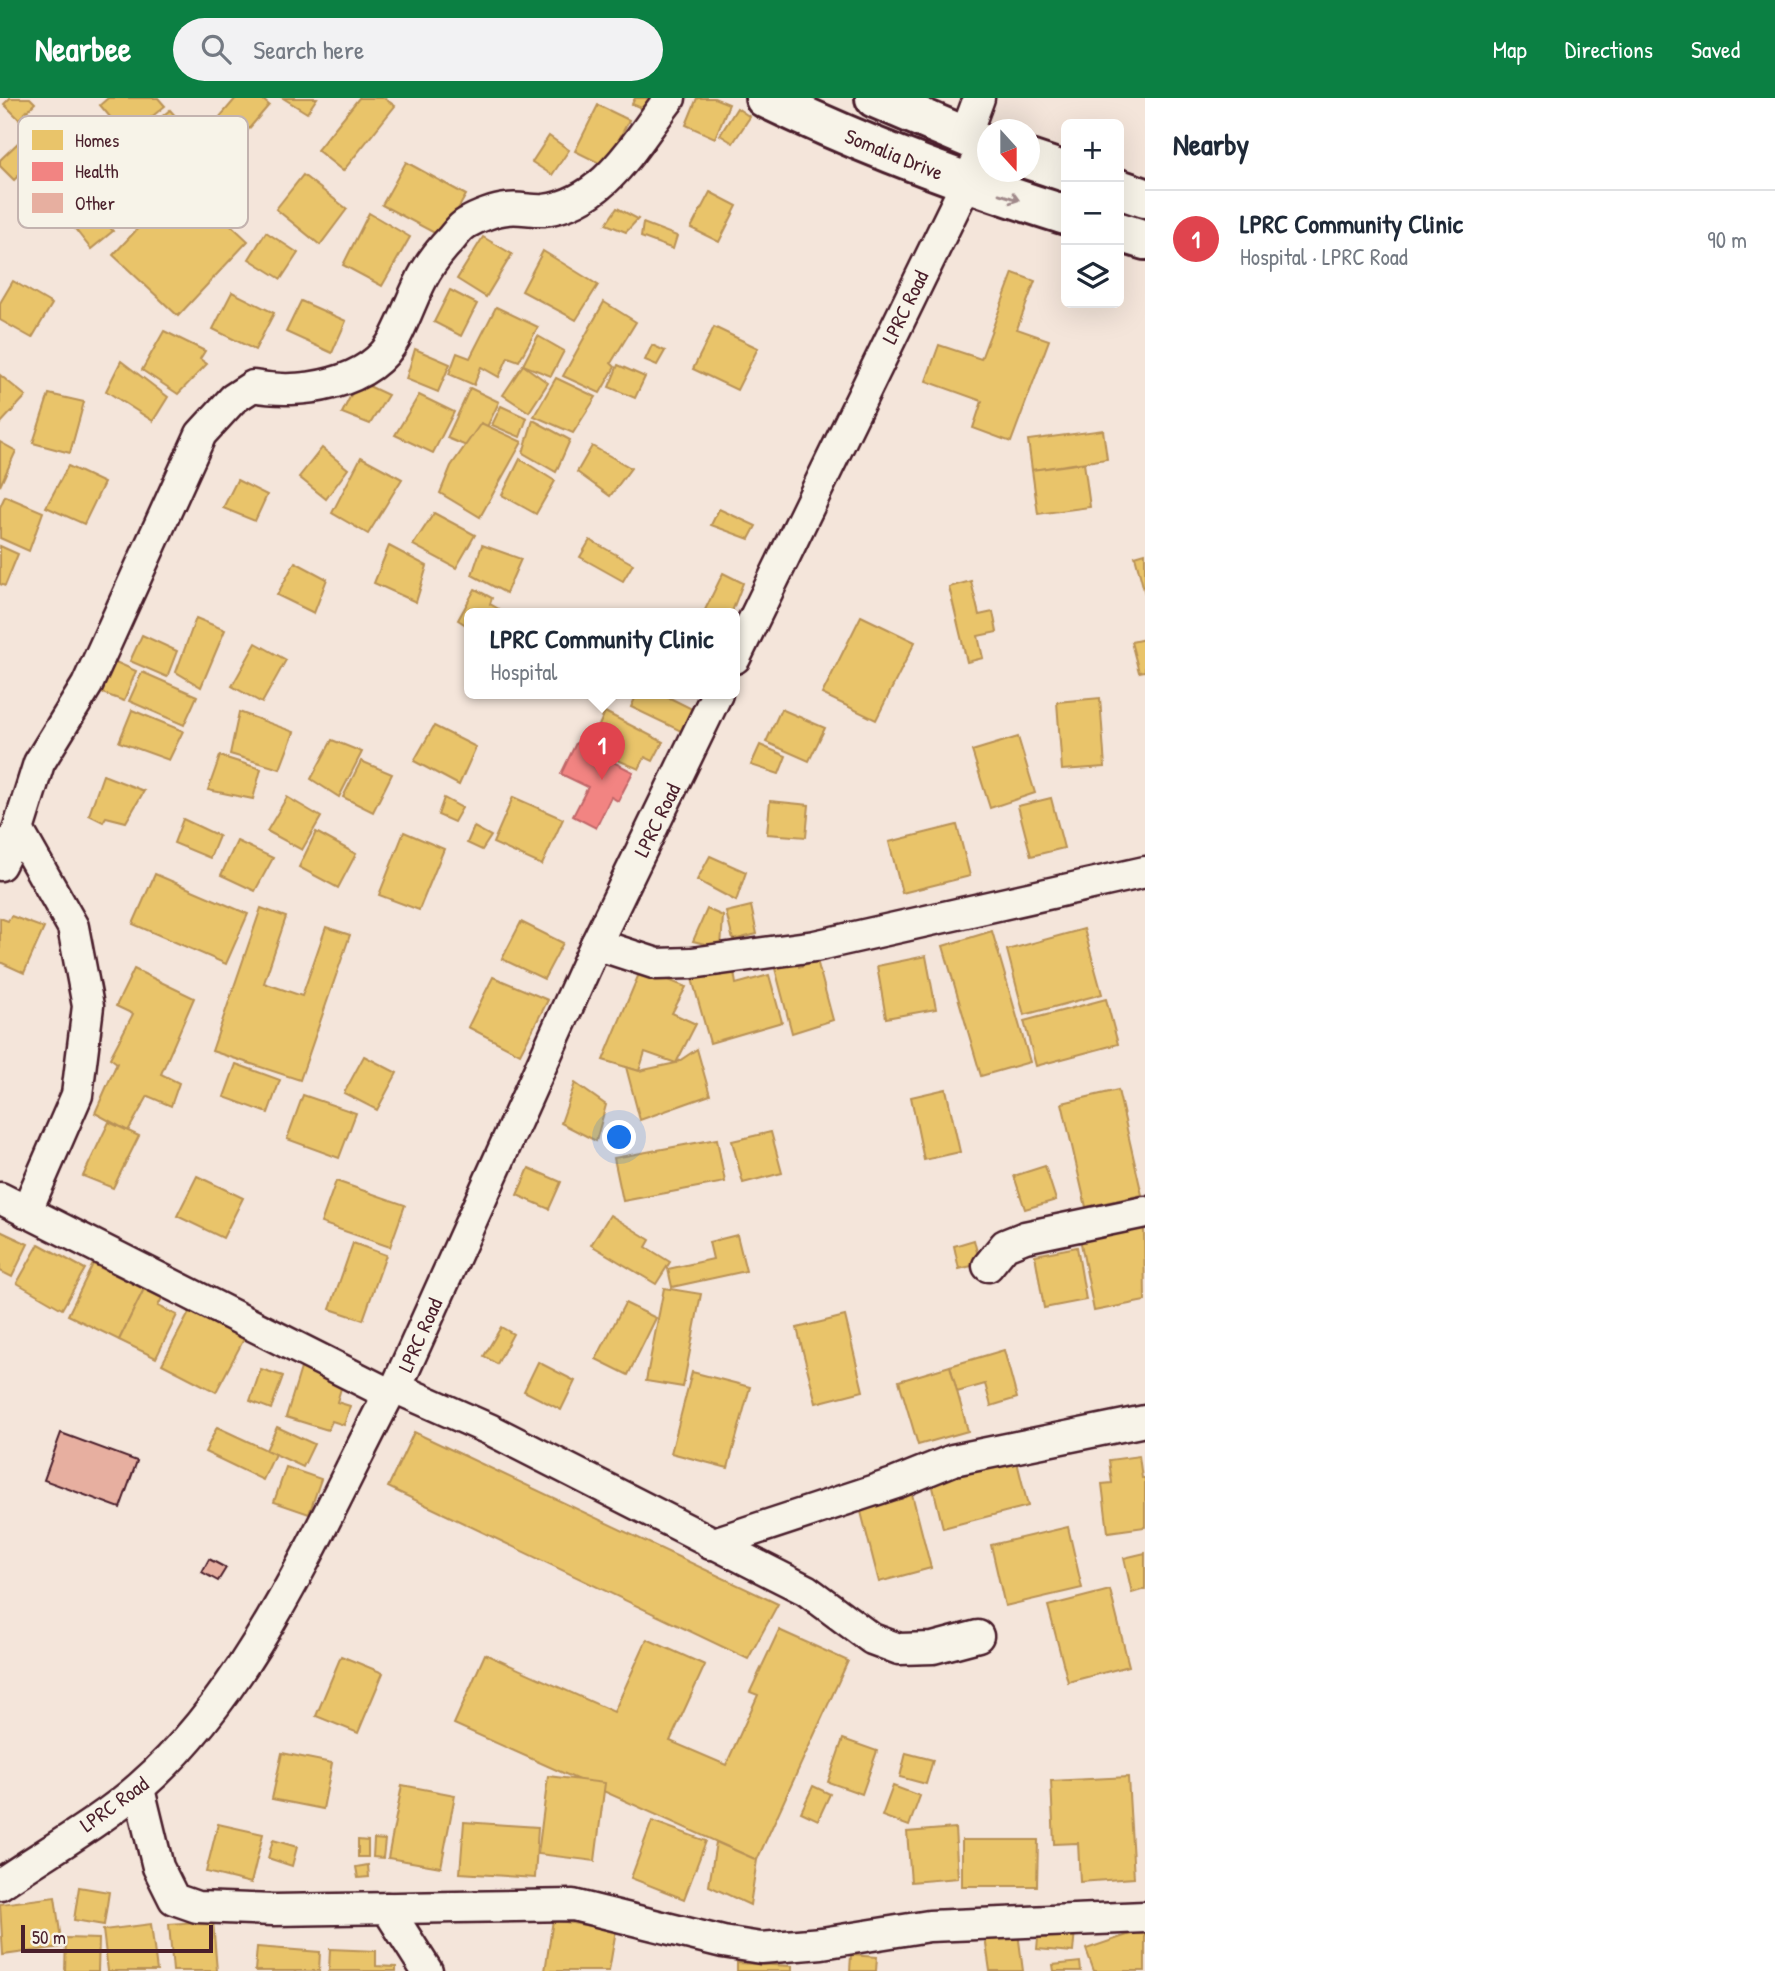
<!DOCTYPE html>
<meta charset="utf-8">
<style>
:root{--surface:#fff;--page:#f2f2f3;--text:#1f2937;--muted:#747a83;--line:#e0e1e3;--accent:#0b8043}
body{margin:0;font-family:"Patrick Hand",sans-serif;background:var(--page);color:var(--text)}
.controls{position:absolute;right:21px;top:21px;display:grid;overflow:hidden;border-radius:10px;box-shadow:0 7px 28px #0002}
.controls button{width:63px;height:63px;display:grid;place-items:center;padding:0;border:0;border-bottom:2px solid var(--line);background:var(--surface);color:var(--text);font:35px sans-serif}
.compass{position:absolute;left:977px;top:21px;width:63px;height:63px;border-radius:50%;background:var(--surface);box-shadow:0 7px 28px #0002;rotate:159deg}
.scale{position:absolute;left:21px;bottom:18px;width:192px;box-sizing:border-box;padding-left:7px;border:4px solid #4a1f2b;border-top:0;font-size:19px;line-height:24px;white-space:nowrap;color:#4a1f2b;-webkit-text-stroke:5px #f7f3e8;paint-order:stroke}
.you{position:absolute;left:620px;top:1040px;width:24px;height:24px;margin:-18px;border:5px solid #fff;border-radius:50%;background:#1a73e8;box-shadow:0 0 0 10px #1a73e833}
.badge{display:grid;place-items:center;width:46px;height:46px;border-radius:50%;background:var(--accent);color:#fff;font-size:23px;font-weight:700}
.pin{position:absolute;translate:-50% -58px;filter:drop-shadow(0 2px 4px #0008)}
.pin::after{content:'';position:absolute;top:37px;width:24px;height:21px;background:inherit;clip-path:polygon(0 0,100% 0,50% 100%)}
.popup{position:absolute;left:464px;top:510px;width:276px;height:91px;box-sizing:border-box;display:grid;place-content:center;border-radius:10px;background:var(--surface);filter:drop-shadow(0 2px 5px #0005);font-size:23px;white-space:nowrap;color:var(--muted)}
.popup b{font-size:26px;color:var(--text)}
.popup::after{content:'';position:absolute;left:50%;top:100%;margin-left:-14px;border:14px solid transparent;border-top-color:var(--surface)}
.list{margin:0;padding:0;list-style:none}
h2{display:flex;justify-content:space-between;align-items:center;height:91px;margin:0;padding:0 28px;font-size:30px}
h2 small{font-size:23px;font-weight:400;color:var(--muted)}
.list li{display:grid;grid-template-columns:46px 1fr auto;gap:21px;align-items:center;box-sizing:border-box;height:98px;padding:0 28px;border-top:2px solid var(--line)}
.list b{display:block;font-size:26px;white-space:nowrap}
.list p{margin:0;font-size:23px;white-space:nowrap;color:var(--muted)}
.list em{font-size:23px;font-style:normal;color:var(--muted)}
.icon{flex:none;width:38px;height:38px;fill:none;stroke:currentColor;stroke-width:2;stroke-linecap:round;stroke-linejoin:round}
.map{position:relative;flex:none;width:1145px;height:1873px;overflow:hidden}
header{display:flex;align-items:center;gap:42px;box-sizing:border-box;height:98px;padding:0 35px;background:var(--accent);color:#fff}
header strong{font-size:33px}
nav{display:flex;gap:38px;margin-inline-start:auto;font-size:24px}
.search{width:490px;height:63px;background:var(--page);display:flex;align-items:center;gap:18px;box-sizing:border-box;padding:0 24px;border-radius:38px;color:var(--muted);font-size:26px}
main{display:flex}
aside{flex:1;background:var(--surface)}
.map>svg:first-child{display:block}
</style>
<header>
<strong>Nearbee</strong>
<div class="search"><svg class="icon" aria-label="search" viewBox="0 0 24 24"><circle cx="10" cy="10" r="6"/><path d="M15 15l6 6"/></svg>Search here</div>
<nav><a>Map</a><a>Directions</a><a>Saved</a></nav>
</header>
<main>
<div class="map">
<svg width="1145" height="1873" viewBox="0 0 1145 1873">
<rect width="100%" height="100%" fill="#f4e5da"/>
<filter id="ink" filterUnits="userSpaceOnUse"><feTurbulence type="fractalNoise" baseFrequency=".0143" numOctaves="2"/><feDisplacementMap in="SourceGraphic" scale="14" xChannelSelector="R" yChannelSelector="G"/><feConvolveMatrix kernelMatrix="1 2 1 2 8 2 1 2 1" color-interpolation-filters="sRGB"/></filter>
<g filter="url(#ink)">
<g fill="#e9c46a" stroke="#b99257" stroke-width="2">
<polygon points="10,0 30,0 35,5 19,21 4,6"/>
<polygon points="108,0 158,0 165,8 127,39 100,7"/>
<polygon points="236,0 261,0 269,7 207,80 184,61"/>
<polygon points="283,0 317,0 307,15"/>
<polygon points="359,0 384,0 395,8 343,73 317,52"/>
<polygon points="635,0 658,0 651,14 632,6"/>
<polygon points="697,0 714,0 729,6 715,40 686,27"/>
<polygon points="598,7 629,22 605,68 575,53"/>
<polygon points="737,10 750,19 733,45 720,37"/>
<polygon points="170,12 191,36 154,67 133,42"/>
<polygon points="549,38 569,52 552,77 532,64"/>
<polygon points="20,43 37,60 14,82 0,68 0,62"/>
<polygon points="108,51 123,67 107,82 92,67"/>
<polygon points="406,64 466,97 442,139 382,107"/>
<polygon points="65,73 79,94 64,105 49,84"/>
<polygon points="303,77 347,111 320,147 276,111"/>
<polygon points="183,82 248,143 178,218 113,157"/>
<polygon points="710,94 737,108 719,144 691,130"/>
<polygon points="617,110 638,121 626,134 606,126"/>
<polygon points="96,113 113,133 91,151 75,131"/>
<polygon points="369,115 410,139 382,188 343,167"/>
<polygon points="643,125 677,138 673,151 641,139"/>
<polygon points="266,134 298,155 281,181 249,161"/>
<polygon points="483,139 512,156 486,199 457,181"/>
<polygon points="543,153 598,187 576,222 522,193"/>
<polygon points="1013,175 1035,183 1017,231 1049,242 1011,344 973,330 982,303 926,283 939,247 981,261"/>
<polygon points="13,183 52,206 32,240 0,222 0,205"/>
<polygon points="450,192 477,206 461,238 434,224"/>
<polygon points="232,194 274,215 255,252 213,231"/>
<polygon points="301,203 346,223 332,255 286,234"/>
<polygon points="604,204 636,224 611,265 615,269 600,295 563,278"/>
<polygon points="496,209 538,229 519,263 508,259 499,279 481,269 474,287 449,276 457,255 470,260"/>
<polygon points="714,229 758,250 737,292 693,271"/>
<polygon points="164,233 205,253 200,261 207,266 178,296 142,272"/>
<polygon points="538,238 564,253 551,278 523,267"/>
<polygon points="652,247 665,253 657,267 645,262"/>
<polygon points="415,251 450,266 438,294 406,281"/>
<polygon points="121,263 168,299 153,323 106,293"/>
<polygon points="523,267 548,285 529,314 503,297"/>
<polygon points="618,267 645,279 635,300 609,289"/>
<polygon points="0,277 26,298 0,326"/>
<polygon points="556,280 596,299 573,335 534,318"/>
<polygon points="358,283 388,297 370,326 342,315"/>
<polygon points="470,290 499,304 476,352 447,340"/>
<polygon points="49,296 84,304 70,355 33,345"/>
<polygon points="419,297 454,314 433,355 395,337"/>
<polygon points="501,308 527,320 520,339 492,327"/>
<polygon points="533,322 570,342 556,374 523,355"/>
<polygon points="481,325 522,344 480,419 440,395 451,368"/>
<polygon points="1103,332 1107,361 1032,372 1028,342"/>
<polygon points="0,344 16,353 0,388"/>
<polygon points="592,348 631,370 610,398 577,374"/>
<polygon points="322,350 348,371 326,401 299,379"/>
<polygon points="361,359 402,381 368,436 332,415"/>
<polygon points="520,361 555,383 536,416 502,397"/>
<polygon points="1084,365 1090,409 1038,416 1032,372"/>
<polygon points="68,368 104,385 84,426 46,409"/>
<polygon points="237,382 267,397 255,423 223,410"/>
<polygon points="5,398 43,414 29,453 0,440 0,409"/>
<polygon points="719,411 756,428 749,441 711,427"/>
<polygon points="434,415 475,437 456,470 413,447"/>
<polygon points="590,442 633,466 623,483 580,459"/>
<polygon points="482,447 521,461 506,495 472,477"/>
<polygon points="0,448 18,456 5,488 0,486"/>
<polygon points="389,448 427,468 416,504 374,485"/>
<polygon points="1145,455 1145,496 1135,458"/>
<polygon points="295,464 327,481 314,515 277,497"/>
<polygon points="723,475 743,485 731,516 703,516"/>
<polygon points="971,483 979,517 993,514 997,534 978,538 983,560 967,564 949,489"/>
<polygon points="475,491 492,500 490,506 499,511 496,516 469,516 469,529 458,522"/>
<polygon points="861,518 915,544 876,622 822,596"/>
<polygon points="196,520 225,532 201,589 176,574"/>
<polygon points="142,537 177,553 167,579 130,563"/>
<polygon points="1145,541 1145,573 1139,574 1131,544"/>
<polygon points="256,545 286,562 262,605 232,588"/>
<polygon points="111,562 136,573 124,603 99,594"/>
<polygon points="142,574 197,598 184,627 129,603"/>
<polygon points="637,596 662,596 694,612 685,635 631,609"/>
<polygon points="1100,600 1105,669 1062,672 1057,604"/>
<polygon points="781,611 825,630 809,663 766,644"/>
<polygon points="132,612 183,633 169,662 119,644"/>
<polygon points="239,614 294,634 280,671 230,656"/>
<polygon points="605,614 663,644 653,663 645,659 639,671 589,650"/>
<polygon points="434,628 476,649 459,687 414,663"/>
<polygon points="1018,639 1035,695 990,710 972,653"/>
<polygon points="332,642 362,654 339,699 311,681"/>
<polygon points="760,647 786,658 779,676 751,667"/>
<polygon points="220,658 261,671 253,701 208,692"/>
<polygon points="361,663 392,676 373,714 343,699"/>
<polygon points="103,677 144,693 126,724 106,719 103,724 89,717"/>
<polygon points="287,699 321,719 302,752 267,733"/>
<polygon points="513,699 563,721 542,767 493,745"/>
<polygon points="444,700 462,710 454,724 438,717"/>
<polygon points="1051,700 1064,750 1031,758 1018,708"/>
<polygon points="770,703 809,707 806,739 767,736"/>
<polygon points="183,721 219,738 210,760 174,745"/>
<polygon points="957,727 970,778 902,795 889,744"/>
<polygon points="474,729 491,738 482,752 467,745"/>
<polygon points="316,734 356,756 338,790 299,769"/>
<polygon points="404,734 444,751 419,812 379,797"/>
<polygon points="237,743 273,760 255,793 221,777"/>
<polygon points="710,758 746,774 736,803 697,782"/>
<polygon points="155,776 248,816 226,866 133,826"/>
<polygon points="751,808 757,836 733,842 726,814"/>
<polygon points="261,810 286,819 264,885 302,898 326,829 350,837 300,982 212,953"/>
<polygon points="707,811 723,818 721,850 693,843"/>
<polygon points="11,818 44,830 24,875 0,864 0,820 8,823"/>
<polygon points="521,824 563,845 544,881 502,861"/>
<polygon points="1084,831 1102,896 1024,917 1007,852"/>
<polygon points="992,833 1030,964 981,978 943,848"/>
<polygon points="796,853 799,869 817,862 833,922 792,935 772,859"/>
<polygon points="926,858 936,911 886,920 877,868"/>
<polygon points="732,862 736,886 769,877 782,924 710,945 689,870"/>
<polygon points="134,871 194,900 161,976 179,985 171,1008 148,998 128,1033 95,1015 117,965 110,960 133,916 116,908"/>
<polygon points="641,871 686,889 672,915 696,926 676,965 645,954 639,973 603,962"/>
<polygon points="493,879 548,902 520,956 468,929"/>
<polygon points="1106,901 1118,946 1036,968 1024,923"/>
<polygon points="697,951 710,997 640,1022 626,969 639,973 676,965"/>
<polygon points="364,958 397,975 377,1012 344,995"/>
<polygon points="236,966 280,982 268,1015 224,999"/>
<polygon points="575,985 606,1007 596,1043 561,1025"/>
<polygon points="946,991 960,1054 924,1062 911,999"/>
<polygon points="1118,992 1142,1097 1086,1109 1062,1005"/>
<polygon points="303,997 356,1015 339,1060 287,1041"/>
<polygon points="109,1024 139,1038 113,1090 83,1078"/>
<polygon points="771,1034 782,1075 743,1085 732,1043"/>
<polygon points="717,1041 725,1084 623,1103 614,1060"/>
<polygon points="1045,1068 1056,1102 1025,1111 1014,1078"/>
<polygon points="529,1070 561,1084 549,1111 517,1097"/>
<polygon points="197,1078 243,1100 223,1140 177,1118"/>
<polygon points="336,1083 405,1107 390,1149 321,1125"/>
<polygon points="610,1117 650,1142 646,1149 670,1164 656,1186 591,1147"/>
<polygon points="1144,1128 1145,1203 1094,1213 1080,1140"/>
<polygon points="0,1133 28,1146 12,1179 0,1173"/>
<polygon points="737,1137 746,1173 672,1189 668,1171 713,1161 709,1144"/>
<polygon points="974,1142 980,1166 959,1171 954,1148"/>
<polygon points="353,1145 386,1157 363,1222 330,1211"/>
<polygon points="39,1146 85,1171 62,1211 17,1185"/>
<polygon points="1077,1149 1086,1202 1044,1210 1035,1157"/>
<polygon points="93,1166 144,1191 119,1242 68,1217"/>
<polygon points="664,1190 701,1196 683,1289 646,1283"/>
<polygon points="144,1191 162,1200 158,1208 177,1217 156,1260 119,1242"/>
<polygon points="625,1205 656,1220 628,1277 596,1261"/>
<polygon points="191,1211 245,1239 216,1294 162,1266"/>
<polygon points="845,1218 863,1293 816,1305 797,1230"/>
<polygon points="501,1229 513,1236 497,1266 484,1258"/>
<polygon points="1004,1252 1017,1300 991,1308 985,1286 957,1294 950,1268"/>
<polygon points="538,1264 575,1283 561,1312 524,1293"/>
<polygon points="302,1267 344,1280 337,1304 350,1308 344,1327 332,1323 328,1332 286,1319"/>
<polygon points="950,1268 968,1333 918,1347 899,1283"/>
<polygon points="261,1271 283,1278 271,1311 250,1303"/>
<polygon points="692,1274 750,1289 728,1370 671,1355"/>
<polygon points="217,1329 275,1356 263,1382 205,1354"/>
<polygon points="277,1329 314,1346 303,1369 266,1352"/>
<polygon points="414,1334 778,1506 748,1561 388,1389"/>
<polygon points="1139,1358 1142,1380 1145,1380 1145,1429 1108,1434 1102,1386 1112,1385 1109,1362"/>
<polygon points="1016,1360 1028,1408 943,1430 931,1381"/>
<polygon points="286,1369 321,1381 309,1416 274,1404"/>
<polygon points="912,1396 931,1470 879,1484 860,1410"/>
<polygon points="1068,1429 1082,1490 1005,1508 991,1447"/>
<polygon points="1145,1455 1145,1491 1132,1495 1124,1460"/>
<polygon points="1110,1492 1129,1568 1068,1584 1048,1508"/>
<polygon points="779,1532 848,1563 757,1762 454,1626 485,1556 614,1614 647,1541 705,1567 670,1643 726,1667 758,1597 750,1594"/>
<polygon points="341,1558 383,1575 358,1635 316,1618"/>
<polygon points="843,1641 877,1653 862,1696 828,1684"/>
<polygon points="282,1655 332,1665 323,1711 272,1701"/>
<polygon points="906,1655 933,1662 926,1686 900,1679"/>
<polygon points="548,1678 605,1685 595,1763 538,1756"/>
<polygon points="1128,1679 1134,1780 1080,1784 1078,1745 1054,1746 1051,1683"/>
<polygon points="402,1687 455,1697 441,1769 388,1760"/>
<polygon points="813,1688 830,1696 818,1722 801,1714"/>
<polygon points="893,1688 920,1698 909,1728 882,1718"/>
<polygon points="652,1723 706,1743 684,1801 631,1780"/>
<polygon points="464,1724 538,1729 535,1780 460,1775"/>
<polygon points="218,1726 263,1736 251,1785 206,1774"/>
<polygon points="955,1730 958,1780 911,1784 907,1734"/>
<polygon points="374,1741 385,1742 383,1760 373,1759"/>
<polygon points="273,1742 297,1749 292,1768 268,1760"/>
<polygon points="358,1742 368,1743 368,1759 358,1759"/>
<polygon points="962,1742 1038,1742 1037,1788 962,1788"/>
<polygon points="716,1744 757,1762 750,1807 709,1788"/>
<polygon points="368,1767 369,1779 358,1780 356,1769"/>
<polygon points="79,1789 109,1794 104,1827 74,1822"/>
<polygon points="55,1799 62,1849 3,1857 0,1806"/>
<polygon points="553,1822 616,1832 609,1873 545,1873"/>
<polygon points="213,1823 217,1873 173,1873 169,1826"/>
<polygon points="151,1826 157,1873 108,1873 103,1832"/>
<polygon points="1017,1827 1023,1873 990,1873 984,1832"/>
<polygon points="1039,1829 1075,1832 1073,1854 1037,1851"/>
<polygon points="1145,1831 1145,1873 1094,1873 1086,1851"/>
<polygon points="66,1840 99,1841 98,1873 65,1873"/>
<polygon points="257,1849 320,1854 319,1873 255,1873"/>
<polygon points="330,1851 376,1853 376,1868 396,1869 396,1873 329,1873"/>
<polygon points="851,1857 877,1859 876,1873 850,1873"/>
<polygon points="1080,1864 1081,1873 1054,1873 1053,1867"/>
<polygon points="737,1865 792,1868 792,1873 737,1873"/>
</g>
<polygon fill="#f28482" stroke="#c06668" stroke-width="2" points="576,645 633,674 618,703 611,699 596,730 573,718 588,689 561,676"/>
<g fill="#e7afa0" stroke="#4a1f2b" stroke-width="2">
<polygon points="61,1335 137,1363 120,1410 44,1382"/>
<polygon points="209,1461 226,1470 218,1483 202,1474"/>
</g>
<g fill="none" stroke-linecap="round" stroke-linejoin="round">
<g stroke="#4a1f2b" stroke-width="35">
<g id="minor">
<polyline points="965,38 979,0"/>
<polyline points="735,560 985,47"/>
<polyline points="18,732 73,829 88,908 77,997 26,1114"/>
<path d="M0,767L18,732L39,665L87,587L201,336L233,301L253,288C300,297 370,287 395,240C416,199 417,176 452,140C456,135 461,128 467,125C477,119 495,112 507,111C519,109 532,113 544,112C606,104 634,46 670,0"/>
<polyline points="596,846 657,866 692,865 815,848 1145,774"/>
<polyline points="0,1100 389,1296"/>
<polyline points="988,1168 1005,1147 1025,1139 1145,1114"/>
<polyline points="396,1290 491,1332 806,1492 872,1541 899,1551 933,1550 978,1538"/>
<polyline points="711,1446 896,1385 953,1362 1145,1323"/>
<polyline points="139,1691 158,1769 174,1801 197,1809 274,1812 573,1807 723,1844 761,1850 822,1845 929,1828 1145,1819"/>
<path d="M0,1786C44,1756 102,1723 140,1689C253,1591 320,1427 389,1296L396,1290L596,846L717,596"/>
<polyline points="387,1810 427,1873"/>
</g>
</g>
<g stroke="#4a1f2b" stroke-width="44">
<g id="primary">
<path d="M765,0C862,47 963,85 1066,117"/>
<polyline points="875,0 988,48"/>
<polyline points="1030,62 1066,74"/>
<polyline points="1119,91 1145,100"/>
<polyline points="1119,134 1145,142"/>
</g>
</g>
<use href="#minor" stroke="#f7f3e8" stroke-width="30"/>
<use href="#primary" stroke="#f7f3e8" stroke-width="38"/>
</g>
<defs><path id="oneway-shaft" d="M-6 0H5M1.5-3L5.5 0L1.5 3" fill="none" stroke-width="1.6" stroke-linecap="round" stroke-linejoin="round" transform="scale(1.75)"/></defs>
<use stroke="#a0898a" href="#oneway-shaft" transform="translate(1009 99) rotate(17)"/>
</g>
<g text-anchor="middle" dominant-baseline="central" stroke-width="7" stroke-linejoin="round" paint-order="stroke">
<g font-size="21" fill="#4a1f2b" stroke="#f7f3e8">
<text transform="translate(894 56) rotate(22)">Somalia Drive</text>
<text transform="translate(905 209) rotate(-64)">LPRC Road</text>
<text transform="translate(657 722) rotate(-64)">LPRC Road</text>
<text transform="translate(420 1237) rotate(-66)">LPRC Road</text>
<text transform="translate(114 1706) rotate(-36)">LPRC Road</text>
</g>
</g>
<rect x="18" y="18" width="230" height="112" rx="10" fill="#f7f3e8" stroke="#c3b3af" stroke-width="2"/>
<rect x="32" y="32" width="31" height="20" fill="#e9c46a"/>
<rect x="32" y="64" width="31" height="19" fill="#f28482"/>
<rect x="32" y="95" width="31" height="20" fill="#e7afa0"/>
<g font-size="19" fill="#4a1f2b">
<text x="75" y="49">Homes</text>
<text x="75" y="80">Health</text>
<text x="75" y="112">Other</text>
</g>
</svg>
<div class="controls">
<button>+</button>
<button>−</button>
<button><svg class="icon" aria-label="layers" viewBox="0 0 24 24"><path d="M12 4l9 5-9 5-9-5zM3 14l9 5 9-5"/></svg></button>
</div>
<svg class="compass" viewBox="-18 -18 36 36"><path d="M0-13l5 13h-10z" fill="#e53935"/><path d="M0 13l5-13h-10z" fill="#747a83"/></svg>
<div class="scale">50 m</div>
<div class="you"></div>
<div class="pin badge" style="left:602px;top:682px;background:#e0444e">1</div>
<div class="popup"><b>LPRC Community Clinic</b>Hospital</div>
</div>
<aside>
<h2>Nearby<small></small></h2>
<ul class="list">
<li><span class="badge" style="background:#e0444e">1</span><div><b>LPRC Community Clinic</b><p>Hospital · LPRC Road</p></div><em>90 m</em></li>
</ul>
</aside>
</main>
